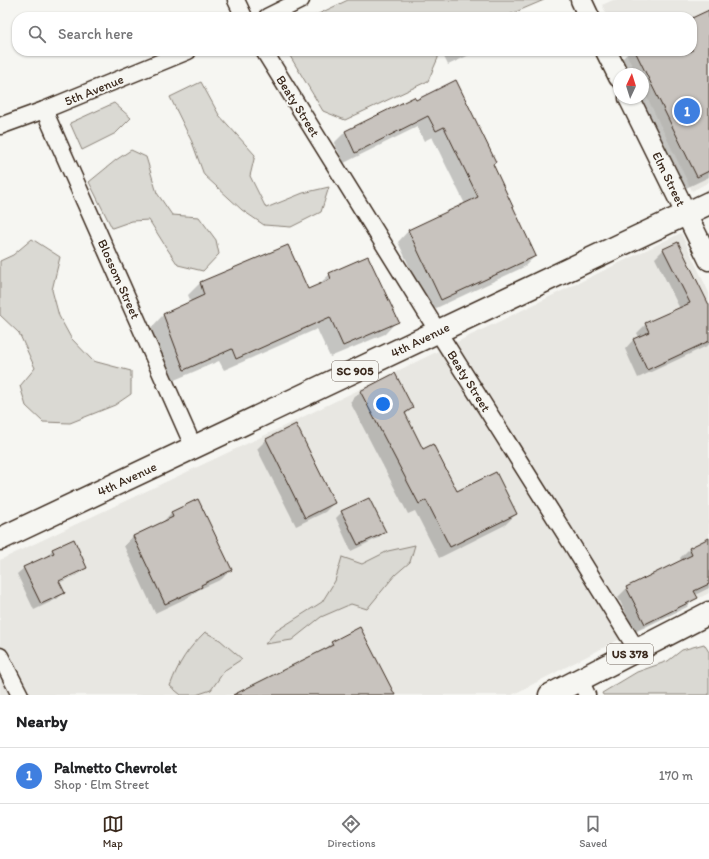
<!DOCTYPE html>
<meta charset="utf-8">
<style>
:root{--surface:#fff;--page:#f2f2f2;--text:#202124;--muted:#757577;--line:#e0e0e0;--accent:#3b2a1e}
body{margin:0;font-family:Itim,sans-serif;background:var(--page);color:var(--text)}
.compass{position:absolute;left:613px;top:68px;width:36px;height:36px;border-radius:50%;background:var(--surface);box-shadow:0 1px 3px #0004;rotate:4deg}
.you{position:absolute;left:383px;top:404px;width:14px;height:14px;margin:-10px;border:3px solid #fff;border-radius:50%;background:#1a73e8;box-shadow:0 0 0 6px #1a73e833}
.badge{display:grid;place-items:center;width:26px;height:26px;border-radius:50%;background:var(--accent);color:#fff;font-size:13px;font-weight:700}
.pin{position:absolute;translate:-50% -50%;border:2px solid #fff;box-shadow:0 1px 4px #0006}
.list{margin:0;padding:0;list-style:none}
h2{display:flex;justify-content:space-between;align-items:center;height:52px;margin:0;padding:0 16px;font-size:17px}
h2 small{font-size:13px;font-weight:400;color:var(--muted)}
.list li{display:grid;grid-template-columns:26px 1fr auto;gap:12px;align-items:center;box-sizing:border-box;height:56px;padding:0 16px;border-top:1px solid var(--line)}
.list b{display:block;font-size:15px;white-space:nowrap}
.list p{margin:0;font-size:13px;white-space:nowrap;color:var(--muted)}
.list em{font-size:13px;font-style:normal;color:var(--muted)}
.icon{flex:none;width:22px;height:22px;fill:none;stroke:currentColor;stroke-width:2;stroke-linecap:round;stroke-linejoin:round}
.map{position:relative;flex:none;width:709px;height:695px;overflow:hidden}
.search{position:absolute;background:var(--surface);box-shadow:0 1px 3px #0004;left:12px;right:12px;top:12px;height:44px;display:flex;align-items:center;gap:10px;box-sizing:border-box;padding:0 14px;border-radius:16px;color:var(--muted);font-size:15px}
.sheet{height:108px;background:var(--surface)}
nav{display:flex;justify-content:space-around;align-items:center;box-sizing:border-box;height:56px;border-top:1px solid var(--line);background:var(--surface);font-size:11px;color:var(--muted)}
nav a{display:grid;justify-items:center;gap:2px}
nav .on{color:var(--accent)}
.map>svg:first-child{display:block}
</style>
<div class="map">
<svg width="709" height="695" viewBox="0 0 709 695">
<rect width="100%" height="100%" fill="#f6f6f2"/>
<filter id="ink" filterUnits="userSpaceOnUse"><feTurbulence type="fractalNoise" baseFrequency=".025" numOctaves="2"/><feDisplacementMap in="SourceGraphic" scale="8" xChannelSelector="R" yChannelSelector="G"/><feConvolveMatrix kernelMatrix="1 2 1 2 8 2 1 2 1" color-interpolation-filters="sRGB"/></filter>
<g filter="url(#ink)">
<g fill="#e8e7e2">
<polygon points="613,0 709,0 709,182 692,191 643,89 643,74 636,74 625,51 692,51 692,17 608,17 602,5"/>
<polygon points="681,233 709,293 709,593 512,695 0,695 0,560 278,429"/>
</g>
<g fill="#dad9d3" stroke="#8a8278">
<polygon points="348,0 544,0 504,17 312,17"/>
<polygon points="287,51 438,51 438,58 428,81 345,120 323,111"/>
<polygon points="201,82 219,115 255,155 250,176 266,208 303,193 329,187 321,212 291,227 264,225 242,210 204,175 192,142 170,97"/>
<polygon points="114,103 131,118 116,133 82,150 70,123"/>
<polygon points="131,150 146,157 157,193 172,215 199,217 216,240 219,254 203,271 178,265 164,244 149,220 132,221 112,228 89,182 116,160"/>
<polygon points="32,239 60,257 52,290 59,316 71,338 93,361 131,371 131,394 115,405 70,423 43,422 26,406 20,386 35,368 19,333 0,315 0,261 13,255"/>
<polygon points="415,545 410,562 395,575 367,609 351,604 321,617 292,640 265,644 276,631 322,602 335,581 342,557 362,564 388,551"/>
<path d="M205,632L220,640L242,659L225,670L211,690L196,695H181L170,686C179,662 187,650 205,632Z"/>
<polygon points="704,644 709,652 709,695 603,695 602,693 637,672 668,661 682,650"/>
</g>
<g fill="#0003" fill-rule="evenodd">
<polygon points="709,11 709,177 684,189 640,98 643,98 643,74 628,74 621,60 630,51 692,51 692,19"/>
<polygon points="444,51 478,51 448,65 442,53"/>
<polygon points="414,98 492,165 535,256 524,267 430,311 398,242 409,230 465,204 432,137 424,141 417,127 344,163 334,143 345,132"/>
<polygon points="287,246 308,291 317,286 330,274 397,321 385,334 330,357 317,329 224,370 219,361 172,381 151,328 163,315 191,302 188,295 200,283"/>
<polygon points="664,249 709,309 709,345 638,378 625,349 633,340 639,337 637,333 646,324 680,309 655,258"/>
<polygon points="361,391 412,408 405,415 423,451 457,492 516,514 505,525 439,558 415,511 408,514 350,402"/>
<polygon points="267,439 334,503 325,512 296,526 257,449"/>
<polygon points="342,512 384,532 378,538 351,551 336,518"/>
<polygon points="171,513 231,569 222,579 198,590 191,596 155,613 124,546 133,536 162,523"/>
<polygon points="709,538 709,588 695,595 696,597 687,607 635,632 618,597 627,588 682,562 680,558 689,549"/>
<path d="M53,549L85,568L79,574L59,583L63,593L57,599L34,610L17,574L24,568L47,557V556ZM79,570V573L55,584L54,582Z"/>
<polygon points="332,643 394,695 235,695 323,651"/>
</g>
<g fill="#c8c3be" stroke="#3b2a1e">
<polygon points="709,10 709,171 697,177 635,51 692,51 692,18"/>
<polygon points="456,80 496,162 493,164 536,256 441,300 408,230 478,197 444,127 436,131 428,116 355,153 345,131 414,97 416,100"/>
<polygon points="678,242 709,305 709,341 647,370 633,339 649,332 645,323 690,303 663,249"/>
<polygon points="288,245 308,289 331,279 329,273 368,256 399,322 343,346 330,317 236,359 232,349 184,370 163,314 204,295 200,282"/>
<polygon points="395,373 413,408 405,413 423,449 433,444 457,491 496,472 517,514 450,547 426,500 419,504 360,391"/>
<polygon points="296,424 335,503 305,518 266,439"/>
<polygon points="369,498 386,532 358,545 341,511"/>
<polygon points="198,499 232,570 201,585 202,587 165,604 133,536 173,517 171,512"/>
<polygon points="709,538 709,584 694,591 698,598 645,624 626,587 692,555 689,548"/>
<polygon points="74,539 87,568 59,581 65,593 41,604 23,567 54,553 52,549"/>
<polygon points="360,627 395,695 233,695 333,645 331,642"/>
</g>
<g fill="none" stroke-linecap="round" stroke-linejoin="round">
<g stroke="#3b2a1e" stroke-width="19">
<g id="minor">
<polyline points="236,0 244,17"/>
<polyline points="267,17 301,0"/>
<polyline points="264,51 445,343 569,540 637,650"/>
<polyline points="44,110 194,448"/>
<polyline points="0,126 44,110 188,51"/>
<polyline points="0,656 20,695"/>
<polyline points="580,680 587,695"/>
</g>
</g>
<g stroke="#3b2a1e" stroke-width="23">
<g id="tertiary">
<polyline points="581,0 589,17"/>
<polyline points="606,51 619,77"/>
<polyline points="629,98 709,260"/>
</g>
</g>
<g stroke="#3b2a1e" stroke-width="25">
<g id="primary">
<polyline points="0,539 709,203"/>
<polyline points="550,695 709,613"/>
</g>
</g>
<use href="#minor" stroke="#f6f6f2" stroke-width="16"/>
<use href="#tertiary" stroke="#f6f6f2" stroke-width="20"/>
<use href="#primary" stroke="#f6f6f2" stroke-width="22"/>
</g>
</g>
<g text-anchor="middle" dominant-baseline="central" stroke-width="4" stroke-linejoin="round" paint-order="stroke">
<g fill="#f6f6f2" stroke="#73675e" stroke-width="1">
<rect x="332" y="361" width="46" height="20" rx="3"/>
<rect x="607" y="644" width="46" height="20" rx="3"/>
</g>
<g font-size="12" font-weight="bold" fill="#3b2a1e">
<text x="355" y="371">SC 905</text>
<text x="630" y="654">US 378</text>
</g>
<g font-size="13" fill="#3b2a1e" stroke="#f6f6f2">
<text transform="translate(94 90) rotate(-22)">5th Avenue</text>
<text transform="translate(298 106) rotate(58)">Beaty Street</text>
<text transform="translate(669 179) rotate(64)">Elm Street</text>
<text transform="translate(119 279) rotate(66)">Blossom Street</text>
<text transform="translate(420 340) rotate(-26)">4th Avenue</text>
<text transform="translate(469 381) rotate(58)">Beaty Street</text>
<text transform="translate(127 479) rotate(-25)">4th Avenue</text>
</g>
</g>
</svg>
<svg class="compass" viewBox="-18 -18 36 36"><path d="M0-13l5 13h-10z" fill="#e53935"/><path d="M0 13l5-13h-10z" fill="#757577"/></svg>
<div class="you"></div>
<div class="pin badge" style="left:687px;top:111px;background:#3f7fe0">1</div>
<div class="search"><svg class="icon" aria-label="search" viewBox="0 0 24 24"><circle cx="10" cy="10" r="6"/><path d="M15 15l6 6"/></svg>Search here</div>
</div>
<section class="sheet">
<h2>Nearby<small></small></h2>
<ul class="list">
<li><span class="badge" style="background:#3f7fe0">1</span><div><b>Palmetto Chevrolet</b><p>Shop · Elm Street</p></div><em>170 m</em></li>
</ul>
</section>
<nav>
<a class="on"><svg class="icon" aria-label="map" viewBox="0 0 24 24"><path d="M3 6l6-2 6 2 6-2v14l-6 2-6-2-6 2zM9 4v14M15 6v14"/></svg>Map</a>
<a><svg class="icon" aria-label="directions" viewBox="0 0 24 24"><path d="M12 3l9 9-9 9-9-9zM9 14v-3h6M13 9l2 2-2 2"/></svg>Directions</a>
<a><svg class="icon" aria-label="saved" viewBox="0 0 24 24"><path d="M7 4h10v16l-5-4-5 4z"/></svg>Saved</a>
</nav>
